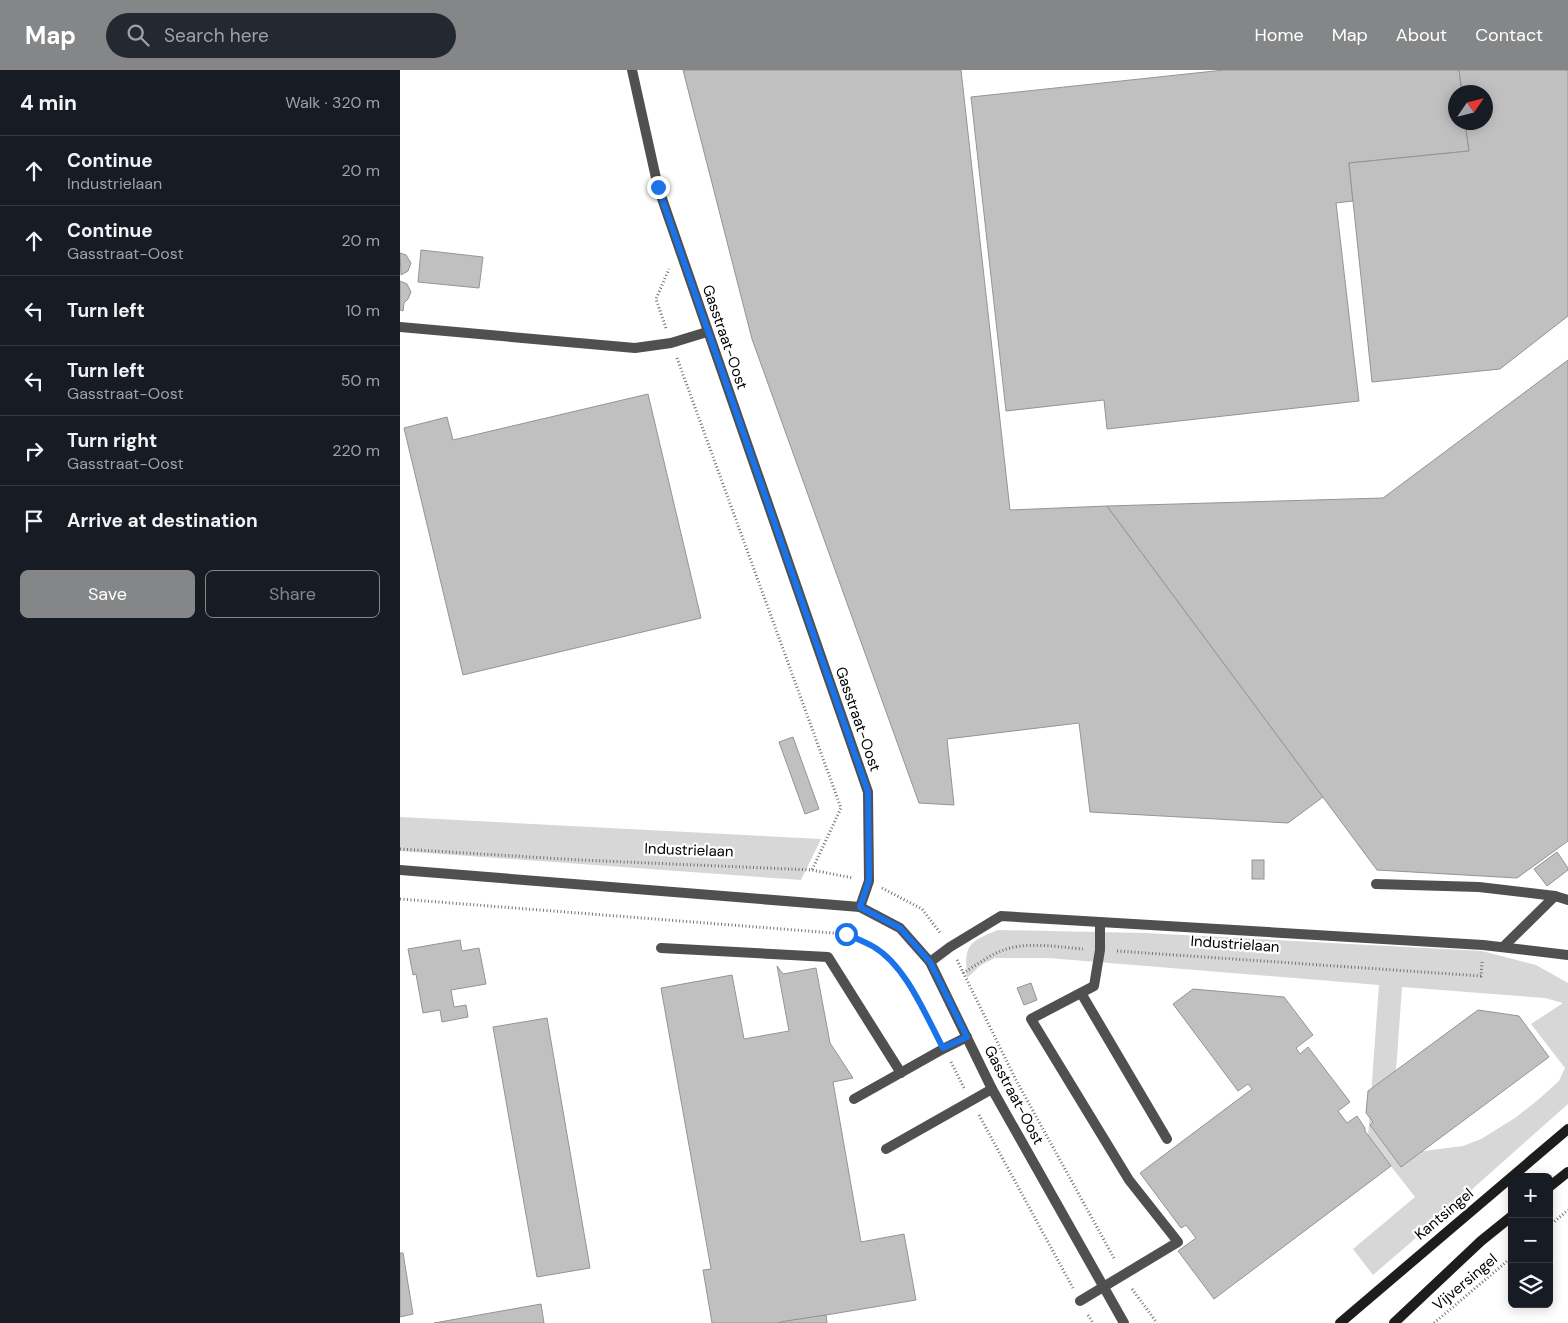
<!DOCTYPE html>
<meta charset="utf-8">
<style>
:root{--surface:#171b24;--page:#242831;--text:#f1f3f6;--muted:#9ea1a6;--line:#363941;--accent:#858687}
body{margin:0;font-family:"DM Sans",sans-serif;background:var(--page);color:var(--text)}
.controls{position:absolute;right:15px;bottom:15px;display:grid;overflow:hidden;border-radius:8px;box-shadow:0 2px 12px #0003}
.controls button{width:45px;height:45px;display:grid;place-items:center;padding:0;border:0;border-bottom:1px solid var(--line);background:var(--surface);color:var(--text);font:25px sans-serif}
.compass{position:absolute;left:1048px;top:15px;width:45px;height:45px;border-radius:50%;background:var(--surface);box-shadow:0 2px 12px #0003;rotate:55deg}
.stop{position:absolute;width:15px;height:15px;margin:-11px;border:4px solid #1a73e8;border-radius:50%;background:#fff}
.stop.end{background:#1a73e8;border-color:#fff;box-shadow:0 1px 5px #0008}
.list{margin:0;padding:0;list-style:none}
h2{display:flex;justify-content:space-between;align-items:center;height:65px;margin:0;padding:0 20px;font-size:21px}
h2 small{font-size:16px;font-weight:400;color:var(--muted)}
.list li{display:grid;grid-template-columns:32px 1fr auto;gap:15px;align-items:center;box-sizing:border-box;height:70px;padding:0 20px;border-top:1px solid var(--line)}
.list b{display:block;font-size:19px;white-space:nowrap}
.list p{margin:0;font-size:16px;white-space:nowrap;color:var(--muted)}
.list em{font-size:16px;font-style:normal;color:var(--muted)}
.actions{display:flex;gap:10px;padding:15px 20px}
.actions a{flex:1;padding:11px 0;border:1px solid var(--accent);border-radius:8px;text-align:center;font-size:18px;color:var(--accent)}
.actions .main{background:var(--accent);color:#fff}
.icon{flex:none;width:28px;height:28px;fill:none;stroke:currentColor;stroke-width:2;stroke-linecap:round;stroke-linejoin:round}
.map{position:relative;flex:none;width:1168px;height:1253px;overflow:hidden}
header{display:flex;align-items:center;gap:30px;box-sizing:border-box;height:70px;padding:0 25px;background:var(--accent);color:#fff}
header strong{font-size:24px}
nav{display:flex;gap:28px;margin-inline-start:auto;font-size:18px}
.search{width:350px;height:45px;background:var(--page);display:flex;align-items:center;gap:12px;box-sizing:border-box;padding:0 18px;border-radius:28px;color:var(--muted);font-size:19px}
main{display:flex}
aside{flex:1;background:var(--surface)}
.map>svg:first-child{display:block}
</style>
<header>
<strong>Map</strong>
<div class="search"><svg class="icon" aria-label="search" viewBox="0 0 24 24"><circle cx="10" cy="10" r="6"/><path d="M15 15l6 6"/></svg>Search here</div>
<nav><a>Home</a><a>Map</a><a>About</a><a>Contact</a></nav>
</header>
<main>
<aside>
<h2>4 min<small>Walk · 320 m</small></h2>
<ul class="list">
<li><svg class="icon" aria-label="ahead" viewBox="0 0 24 24"><path d="M12 20V5M6 11l6-6 6 6"/></svg><div><b>Continue</b><p>Industrielaan</p></div><em>20 m</em></li>
<li><svg class="icon" aria-label="ahead" viewBox="0 0 24 24"><path d="M12 20V5M6 11l6-6 6 6"/></svg><div><b>Continue</b><p>Gasstraat-Oost</p></div><em>20 m</em></li>
<li><svg class="icon" aria-label="left" viewBox="0 0 24 24"><path d="M17 20v-9H6M10 6l-5 5 5 5"/></svg><div><b>Turn left</b></div><em>10 m</em></li>
<li><svg class="icon" aria-label="left" viewBox="0 0 24 24"><path d="M17 20v-9H6M10 6l-5 5 5 5"/></svg><div><b>Turn left</b><p>Gasstraat-Oost</p></div><em>50 m</em></li>
<li><svg class="icon" aria-label="right" viewBox="0 0 24 24"><path d="M7 20v-9h11M14 6l5 5-5 5"/></svg><div><b>Turn right</b><p>Gasstraat-Oost</p></div><em>220 m</em></li>
<li><svg class="icon" aria-label="arrive" viewBox="0 0 24 24"><path d="M6 21V4h12l-3 4 3 4H6"/></svg><div><b>Arrive at destination</b></div></li>
</ul>
<div class="actions"><a class="main">Save</a><a>Share</a></div>
</aside>
<div class="map">
<svg width="1168" height="1253" viewBox="0 0 1168 1253">
<rect width="100%" height="100%" fill="#fff"/>
<g fill="#d7d7d7" fill-rule="evenodd">
<polygon points="0,747 421,769 401,810 0,781"/>
<path d="M598,860L745,863L1082,881L1136,895L1168,913V1034L1069,1122L973,1205L953,1179L1015,1127L968,1067L979,915L648,888H595L581,895L567,908C564,875 568,872 598,860ZM1002,917L1145,928L1163,933L1131,954L1165,998L1159,1011L1139,1029L1115,1048L1081,1069L1063,1076L1024,1081L993,1043Z"/>
</g>
<g fill="#c0c0c0" stroke="#949494">
<polygon points="283,0 561,0 610,440 707,436 923,727 888,753 690,742 679,653 547,669 554,735 519,733 352,269"/>
<polygon points="824,0 1059,0 1062,22 1056,22 1056,52 1065,52 1069,81 949,93 953,131 936,133 959,331 707,359 704,330 606,341 571,27"/>
<polygon points="1059,0 1168,0 1168,246 1100,299 972,312 949,93 1069,81 1065,52 1086,52 1086,22 1062,22"/>
<polygon points="21,180 83,187 79,218 18,212"/>
<polygon points="0,183 6,185 11,193 8,201 1,205"/>
<polygon points="0,211 7,214 11,222 8,229 4,233 3,241 0,240"/>
<polygon points="1168,290 1168,771 1117,808 977,800 707,436 983,428"/>
<polygon points="248,324 301,548 63,605 4,358 47,347 53,370"/>
<polygon points="393,667 419,739 405,744 379,672"/>
<polygon points="1157,782 1168,798 1168,800 1147,816 1134,799"/>
<rect x="852" y="790" width="12" height="19"/>
<polygon points="60,870 62,881 79,878 86,914 51,920 54,937 66,935 68,947 42,952 40,940 23,943 16,904 13,905 8,879"/>
<polygon points="377,896 383,904 416,898 430,973 453,1008 433,1012 461,1172 504,1164 516,1230 378,1253 312,1253 303,1200 311,1199 261,918 332,905 344,969 389,961"/>
<polygon points="631,913 637,930 624,935 617,918"/>
<polygon points="793,919 884,927 913,965 896,978 900,984 908,977 950,1032 938,1041 947,1053 957,1046 965,1058 965,1061 991,1096 814,1229 778,1181 796,1168 786,1155 781,1158 740,1103 852,1019 848,1014 838,1021 773,934"/>
<polygon points="1078,940 1119,946 1149,987 1001,1097 970,1055 973,1052 966,1043 968,1021"/>
<polygon points="147,948 190,1198 137,1207 93,957"/>
<polygon points="0,1183 3,1183 13,1244 0,1247"/>
<polygon points="141,1234 144,1253 34,1253"/>
<polygon points="426,1245 427,1253 378,1253 386,1251"/>
</g>
<g fill="none" stroke-linecap="round" stroke-linejoin="round">
<g stroke="#727272" stroke-width="3" stroke-dasharray="1 2.5" stroke-linecap="butt">
<polyline points="266,258 256,229 269,199"/>
<polyline points="277,288 441,738 412,800"/>
<polyline points="0,779 180,790 412,800 453,808"/>
<polyline points="482,818 522,839 541,864"/>
<polyline points="0,829 446,864 475,877 497,896 536,965"/>
<polyline points="446,864 452,853"/>
<polyline points="717,881 1081,906 1082,892"/>
<polyline points="557,890 616,1010 715,1190"/>
<path d="M563,903C575,896 588,886 601,881C623,871 659,877 683,879"/>
<polyline points="551,992 564,1018"/>
<polyline points="579,1045 673,1218"/>
<polyline points="1149,1156 1168,1140"/>
<polyline points="732,1219 757,1253"/>
<polyline points="688,1245 693,1253"/>
<polyline points="1034,1253 1112,1187"/>
</g>
<g stroke="#505050" stroke-width="10">
<polyline points="0,257 235,278 271,273 307,262"/>
<polyline points="976,814 1079,817 1155,826 1168,830"/>
<polyline points="1103,877 1155,826"/>
<polyline points="261,878 428,887 501,1003"/>
<polyline points="681,923 767,1069"/>
<polyline points="454,1029 543,979 567,967"/>
<polyline points="486,1079 592,1019"/>
<polyline points="680,1231 778,1172 729,1110 631,949 694,916 700,880 700,852"/>
</g>
<g stroke="#505050" stroke-width="10">
<polyline points="232,0 258,117 468,722 469,811 460,837"/>
<polyline points="0,800 460,837 500,858 530,892 592,1019 724,1253"/>
<polyline points="530,892 550,877 601,846 1083,875 1168,885"/>
</g>
<g stroke="#1d1d1d" stroke-width="10">
<polyline points="1149,1117 1168,1102"/>
<polyline points="940,1253 1168,1059"/>
<polyline points="994,1253 1081,1171 1112,1146"/>
</g>
</g>
<g fill="none" stroke-linecap="round" stroke-linejoin="round">
<path stroke="#1a73e8" stroke-width="6" d="M258,117L468,722L469,810L460,837L500,858L530,892L567,967L543,978C526,946 506,896 474,877C465,872 455,868 446,864"/>
</g>
<g text-anchor="middle" dominant-baseline="central" stroke-width="4.5" stroke-linejoin="round" paint-order="stroke">
<g font-size="15" fill="#000" stroke="#fff">
<text transform="translate(325 267) rotate(71)">Gasstraat-Oost</text>
<text transform="translate(458 649) rotate(71)">Gasstraat-Oost</text>
<text transform="translate(289 780) rotate(2)">Industrielaan</text>
<text transform="translate(835 874) rotate(4)">Industrielaan</text>
<text transform="translate(614 1025) rotate(62)">Gasstraat-Oost</text>
<text transform="translate(1044 1144) rotate(-40)">Kantsingel</text>
<text transform="translate(1065 1212) rotate(-40)">Vijversingel</text>
</g>
</g>
</svg>
<div class="controls">
<button>+</button>
<button>−</button>
<button><svg class="icon" aria-label="layers" viewBox="0 0 24 24"><path d="M12 4l9 5-9 5-9-5zM3 14l9 5 9-5"/></svg></button>
</div>
<svg class="compass" viewBox="-18 -18 36 36"><path d="M0-13l5 13h-10z" fill="#e53935"/><path d="M0 13l5-13h-10z" fill="#9ea1a6"/></svg>
<div class="stop" style="left:446px;top:864px"></div>
<div class="stop end" style="left:258px;top:117px"></div>
</div>
</main>
